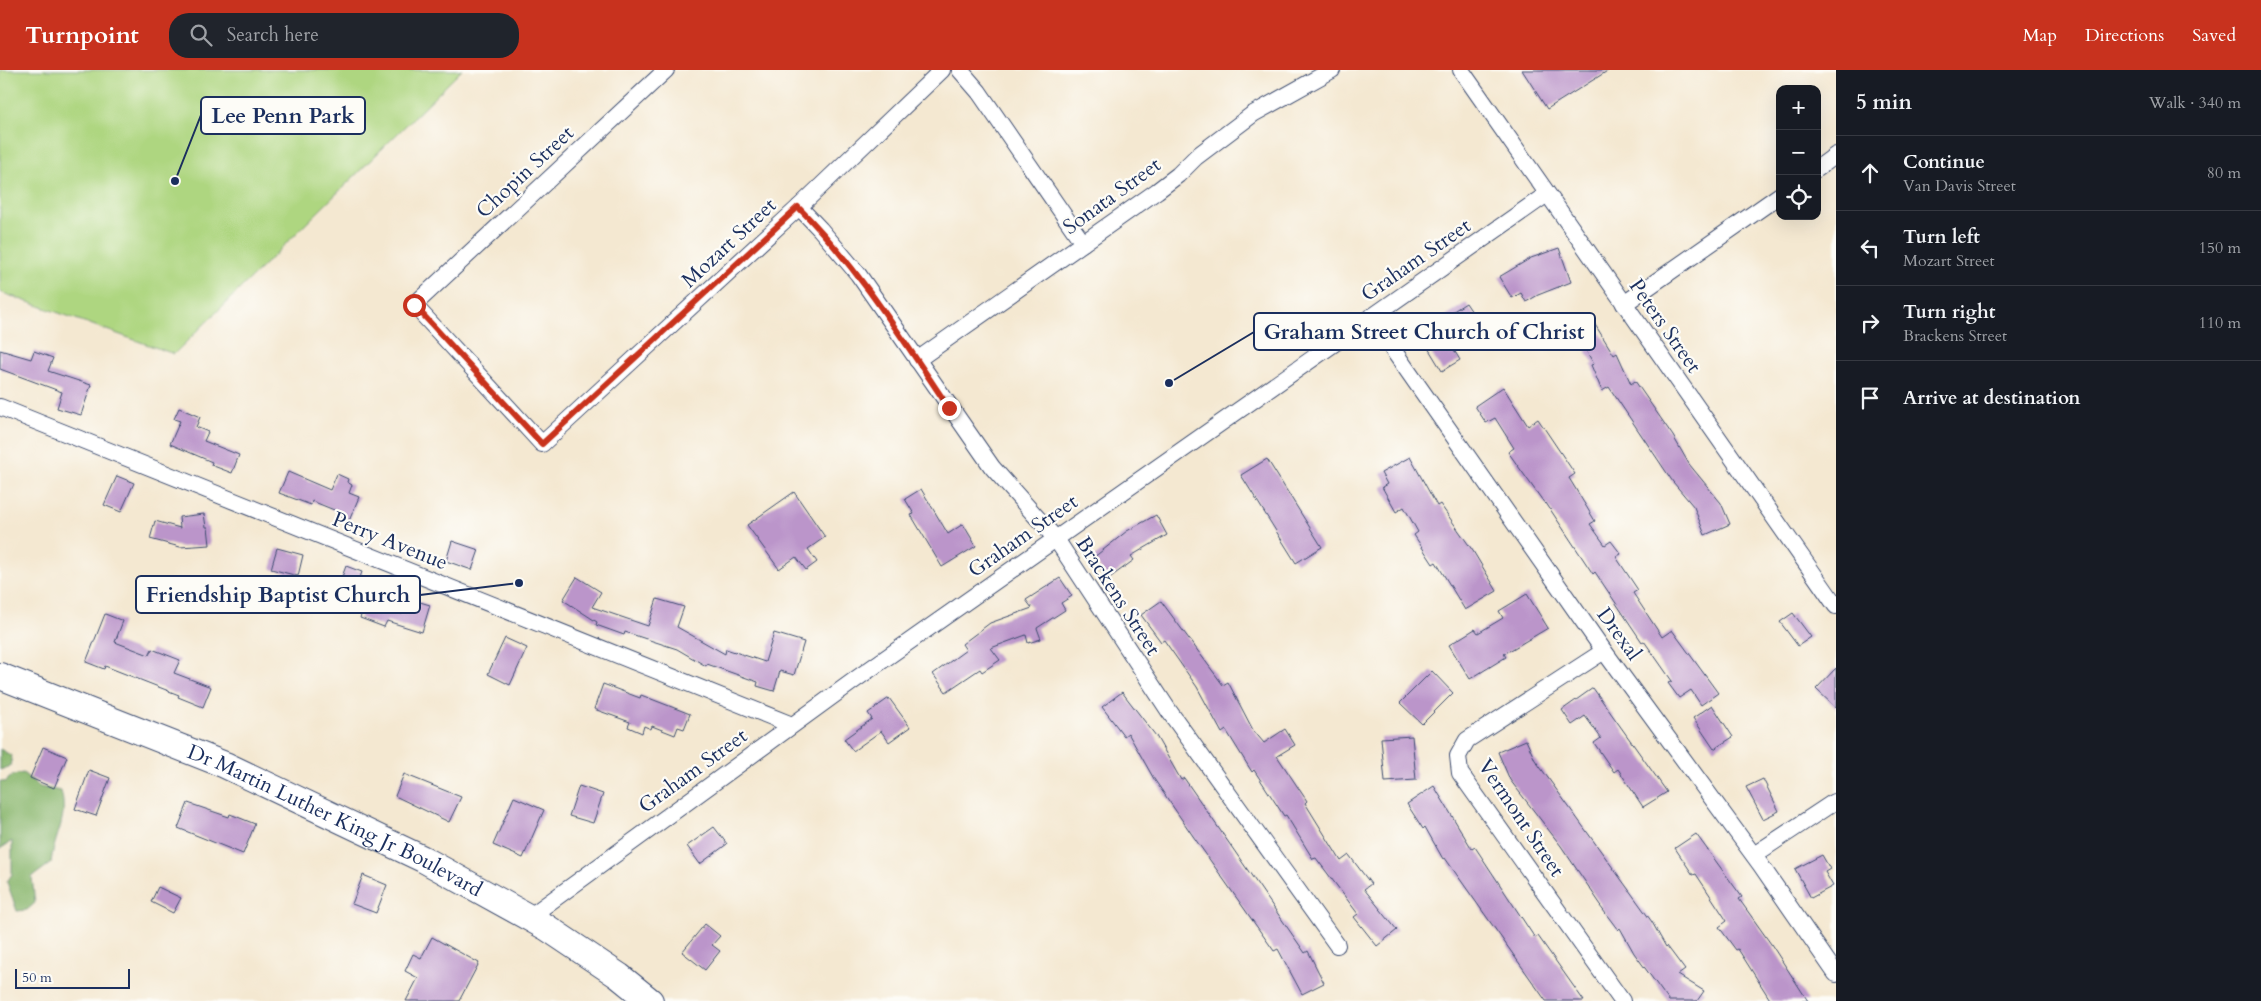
<!DOCTYPE html>
<meta charset="utf-8">
<style>
:root{--surface:#171b24;--page:#20242c;--text:#f1f3f6;--muted:#9ea1a6;--line:#363941;--accent:#c8321e}
body{margin:0;font-family:Cardo,serif;background:var(--page);color:var(--text)}
.controls{position:absolute;right:15px;top:15px;display:grid;overflow:hidden;border-radius:10px;box-shadow:0 5px 20px #0002}
.controls button{width:45px;height:45px;display:grid;place-items:center;padding:0;border:0;border-bottom:1px solid var(--line);background:var(--surface);color:var(--text);font:25px sans-serif}
.scale{position:absolute;left:15px;bottom:12px;width:115px;box-sizing:border-box;padding-left:5px;border:2px solid #1b2f5e;border-top:0;font-size:14px;line-height:18px;white-space:nowrap;color:#1b2f5e;-webkit-text-stroke:4px #fdfcf7;paint-order:stroke}
.stop{position:absolute;width:15px;height:15px;margin:-11px;border:4px solid #c8321e;border-radius:50%;background:#fff}
.stop.end{background:#c8321e;border-color:#fff;box-shadow:0 1px 5px #0008}
.list{margin:0;padding:0;list-style:none}
h2{display:flex;justify-content:space-between;align-items:center;height:65px;margin:0;padding:0 20px;font-size:21px}
h2 small{font-size:16px;font-weight:400;color:var(--muted)}
.list li{display:grid;grid-template-columns:32px 1fr auto;gap:15px;align-items:center;box-sizing:border-box;height:75px;padding:0 20px;border-top:1px solid var(--line)}
.list b{display:block;font-size:19px;white-space:nowrap}
.list p{margin:0;font-size:16px;white-space:nowrap;color:var(--muted)}
.list em{font-size:16px;font-style:normal;color:var(--muted)}
.icon{flex:none;width:28px;height:28px;fill:none;stroke:currentColor;stroke-width:2;stroke-linecap:round;stroke-linejoin:round}
.map{position:relative;flex:none;width:1836px;height:931px;overflow:hidden}
header{display:flex;align-items:center;gap:30px;box-sizing:border-box;height:70px;padding:0 25px;background:var(--accent);color:#fff}
header strong{font-size:24px}
nav{display:flex;gap:28px;margin-inline-start:auto;font-size:18px}
.search{width:350px;height:45px;background:var(--page);display:flex;align-items:center;gap:12px;box-sizing:border-box;padding:0 18px;border-radius:20px;color:var(--muted);font-size:19px}
main{display:flex}
aside{flex:1;background:var(--surface)}
.map>svg:first-child{display:block}
</style>
<header>
<strong>Turnpoint</strong>
<div class="search"><svg class="icon" aria-label="search" viewBox="0 0 24 24"><circle cx="10" cy="10" r="6"/><path d="M15 15l6 6"/></svg>Search here</div>
<nav><a>Map</a><a>Directions</a><a>Saved</a></nav>
</header>
<main>
<div class="map">
<svg width="1836" height="931" viewBox="0 0 1836 931">
<rect width="100%" height="100%" fill="#fdfcf7"/>
<filter id="ink" filterUnits="userSpaceOnUse"><feTurbulence type="fractalNoise" baseFrequency=".02" numOctaves="2"/><feDisplacementMap in="SourceGraphic" scale="10" xChannelSelector="R" yChannelSelector="G"/><feConvolveMatrix kernelMatrix="1 2 1 2 8 2 1 2 1" color-interpolation-filters="sRGB"/></filter>
<filter id="wash" filterUnits="userSpaceOnUse"><feTurbulence type="fractalNoise" baseFrequency=".0096" numOctaves="4" result="noise"/><feDisplacementMap in="SourceGraphic" scale="20" xChannelSelector="R" yChannelSelector="G"/><feGaussianBlur stdDeviation="1.12" result="paint"/><feColorMatrix in="noise" values="0 0 0 0 0 0 0 0 0 0 0 0 0 0 0 0 0 1.4 0 .05"/><feComposite in="paint" operator="in"/></filter>
<g filter="url(#wash)">
<rect width="100%" height="100%" fill="#f4e8d1"/>
<polygon fill="#aed680" stroke="#64826f" points="0,0 462,0 174,284 0,222"/>
<g fill="#8ab76e" stroke="#527366">
<polygon points="0,679 12,686 10,696 0,700"/>
<path d="M23,703L40,717L61,721C69,749 54,765 51,793L32,807L35,833L27,840L17,841L7,812L12,804V771L0,779V711L5,712L13,705Z"/>
</g>
<g id="blocks">
<g fill="#bb95ca">
<polygon points="1522,0 1609,0 1547,39"/>
<polygon points="1559,178 1571,212 1538,225 1526,232 1521,223 1512,228 1499,207 1531,188"/>
<polygon points="1466,233 1484,260 1454,280 1460,290 1442,301 1419,263"/>
<polygon points="1594,253 1614,285 1617,283 1631,314 1635,311 1673,366 1689,394 1721,433 1730,454 1705,465 1694,437 1673,412 1609,317 1602,321 1591,295 1594,294 1576,264"/>
<polygon points="0,280 31,289 34,281 53,288 48,301 91,315 81,345 57,338 62,322 0,299"/>
<polygon points="1503,317 1528,356 1538,349 1575,404 1569,408 1595,451 1590,454 1605,475 1611,471 1621,484 1616,487 1638,520 1633,523 1662,567 1672,560 1718,623 1701,635 1691,620 1679,628 1668,613 1672,611 1644,571 1642,572 1595,502 1593,504 1546,433 1545,434 1508,382 1514,378 1495,348 1486,353 1475,336"/>
<polygon points="179,338 200,347 196,357 208,362 204,371 239,385 232,403 211,395 212,392 170,374 180,351 174,349"/>
<polygon points="1410,387 1437,436 1440,434 1473,481 1497,521 1465,540 1436,492 1433,494 1414,465 1418,462 1404,437 1396,442 1382,417 1387,414 1381,403"/>
<polygon points="1267,389 1322,477 1296,493 1241,405"/>
<polygon points="288,402 330,420 337,404 348,409 347,412 352,415 349,423 359,427 349,451 337,446 339,442 312,431 311,435 279,423"/>
<polygon points="117,406 134,413 121,442 104,435"/>
<polygon points="921,419 948,464 963,454 976,476 942,497 911,445 914,444 905,429"/>
<polygon points="794,422 825,467 808,479 817,492 806,500 796,487 779,499 747,455"/>
<polygon points="204,444 206,457 208,457 210,475 180,477 150,469 155,451 180,458 179,447"/>
<polygon points="1156,445 1167,465 1131,486 1134,490 1108,509 1093,488 1127,461"/>
<polygon points="452,471 479,480 472,500 446,491"/>
<polygon points="277,478 303,485 298,506 271,499"/>
<polygon points="346,496 362,502 352,529 336,523"/>
<polygon points="577,507 601,522 592,537 648,556 657,529 684,537 677,557 725,584 726,579 765,592 774,563 804,572 794,605 780,601 774,621 757,616 758,612 707,594 706,596 677,579 625,562 624,565 596,555 597,552 563,530"/>
<polygon points="1060,508 1072,526 1061,533 1065,540 1037,558 1041,569 1028,573 1026,565 991,578 1000,590 982,602 980,599 946,622 933,604 966,580 962,574 990,553 1032,538 1026,530"/>
<polygon points="1527,524 1548,558 1504,584 1506,587 1470,609 1449,575 1475,559 1478,563 1503,548 1499,541"/>
<polygon points="407,528 430,535 422,562 387,551 384,557 360,548 367,531 402,544"/>
<polygon points="1161,531 1223,615 1228,612 1253,660 1264,673 1285,659 1295,675 1277,686 1307,731 1305,733 1341,791 1349,785 1371,814 1364,819 1397,860 1377,876 1354,847 1358,844 1316,788 1313,789 1286,745 1284,746 1254,700 1252,702 1226,660 1222,663 1197,617 1164,570 1161,572 1141,545"/>
<polygon points="1793,543 1811,567 1798,576 1780,552"/>
<polygon points="105,544 123,551 115,572 149,585 152,579 180,590 174,603 211,617 203,637 178,627 179,625 105,596 104,599 86,592"/>
<polygon points="505,568 527,578 510,615 488,604"/>
<polygon points="1836,598 1836,638 1816,619"/>
<polygon points="1432,601 1453,623 1422,654 1400,633"/>
<polygon points="603,614 640,628 641,625 690,644 684,659 678,657 675,665 652,656 651,659 644,656 642,663 628,657 630,652 594,639"/>
<polygon points="1593,618 1667,722 1643,737 1618,699 1614,702 1594,673 1601,668 1585,646 1572,655 1562,640"/>
<polygon points="1122,622 1156,666 1181,710 1184,708 1305,883 1308,881 1324,913 1302,924 1278,879 1274,881 1193,766 1154,709 1128,663 1124,666 1102,637"/>
<polygon points="889,628 910,657 889,672 881,661 853,681 844,669 872,649 868,643"/>
<polygon points="1712,635 1733,667 1714,679 1693,648"/>
<polygon points="1412,666 1416,710 1385,712 1381,668"/>
<polygon points="1526,670 1535,690 1652,852 1666,877 1667,876 1685,900 1678,905 1704,921 1697,931 1669,931 1634,883 1620,858 1618,860 1600,836 1601,835 1561,776 1510,710 1498,682"/>
<polygon points="43,677 67,687 54,718 30,708"/>
<polygon points="89,700 110,708 96,746 75,739"/>
<polygon points="404,704 461,727 449,752 395,726"/>
<polygon points="1763,709 1779,741 1763,749 1746,717"/>
<polygon points="579,716 603,724 593,753 569,746"/>
<polygon points="1434,716 1472,779 1475,777 1535,868 1538,866 1584,931 1546,931 1445,788 1443,789 1425,757 1423,759 1407,734"/>
<polygon points="514,727 544,740 523,788 493,775"/>
<polygon points="188,733 229,747 230,744 255,754 243,784 178,758"/>
<polygon points="714,757 727,774 700,794 687,776"/>
<polygon points="1696,764 1742,827 1739,829 1771,874 1808,931 1771,931 1738,879 1736,880 1719,857 1727,851 1696,804 1693,805 1675,778"/>
<polygon points="1822,785 1830,799 1825,802 1833,816 1811,828 1795,799"/>
<polygon points="363,805 387,815 376,843 352,834"/>
<polygon points="158,817 181,828 173,843 151,832"/>
<polygon points="705,854 720,866 712,875 720,881 705,900 682,882"/>
<polygon points="432,867 479,893 459,931 406,931 418,908 405,901 413,884 421,888"/>
</g>
</g>
</g>
<g filter="url(#ink)">
<use href="#blocks" fill-opacity="0" stroke="#3c4b6f" stroke-width="1"/>
<g fill="none" stroke-linecap="round" stroke-linejoin="round">
<g stroke="#3c4b6f" stroke-width="18">
<g id="street">
<polyline points="666,0 414,235 542,374 799,137 942,0"/>
<polyline points="960,0 979,22 1083,173"/>
<polyline points="1461,0 1836,536"/>
<polyline points="1817,99 1836,85"/>
<polyline points="799,137 820,159 858,204 992,397 1056,469 1169,641 1337,875"/>
<polyline points="1624,234 1780,125"/>
<polyline points="1370,247 1604,581 1760,794 1836,904"/>
<polyline points="917,290 1157,121 1178,105 1196,87 1253,44 1332,0"/>
<polyline points="0,337 792,655"/>
<polyline points="1604,581 1467,670 1458,686 1460,703 1622,931"/>
<polyline points="1754,785 1834,732"/>
<polyline points="528,848 856,609 1547,124"/>
</g>
</g>
<g stroke="#3c4b6f" stroke-width="28">
<g id="primary">
<path id="s1" d="M0,606L225,695L423,789L546,857L619,906L650,931"/>
</g>
</g>
<use href="#street" stroke="#fff" stroke-width="16"/>
<use href="#primary" stroke="#fff" stroke-width="26"/>
</g>
</g>
<g fill="none" stroke-linecap="round" stroke-linejoin="round" filter="url(#ink)">
<path stroke="#c8321e" stroke-width="6" d="M414,235L542,374L798,137C858,197 902,268 949,338"/>
</g>
<g text-anchor="middle" dominant-baseline="central" stroke-width="4.5" stroke-linejoin="round" paint-order="stroke">
<g font-size="21" fill="#1b2f5e" stroke="#fdfcf7">
<text transform="translate(525 102) rotate(-43)">Chopin Street</text>
<text transform="translate(1112 126) rotate(-36)">Sonata Street</text>
<text transform="translate(729 173) rotate(-43)">Mozart Street</text>
<text transform="translate(1416 190) rotate(-35)">Graham Street</text>
<text transform="translate(1665 256) rotate(55)">Peters Street</text>
<text transform="translate(1023 466) rotate(-35)">Graham Street</text>
<text transform="translate(390 471) rotate(22)">Perry Avenue</text>
<text transform="translate(1118 526) rotate(57)">Brackens Street</text>
<text transform="translate(1619 564) rotate(54)">Drexal</text>
<text transform="translate(693 701) rotate(-36)">Graham Street</text>
<text transform="translate(1521 748) rotate(56)">Vermont Street</text>
<text stroke="none"><textPath href="#s1" startOffset="365">Dr Martin Luther King Jr Boulevard</textPath></text>
</g>
</g>
<path fill="none" stroke="#1b2f5e" stroke-width="2" d="M175 111L201 45M1169 313L1254 262M519 513L420 525"/>
<g fill="#1b2f5e" stroke="#fdfcf7" stroke-width="2">
<circle cx="175" cy="111" r="5"/>
<circle cx="1169" cy="313" r="5"/>
<circle cx="519" cy="513" r="5"/>
</g>
<g fill="#fdfcf7" stroke="#1b2f5e" stroke-width="2">
<rect x="201" y="27" width="164" height="37" rx="5"/>
<rect x="1254" y="243" width="341" height="37" rx="5"/>
<rect x="136" y="506" width="284" height="37" rx="5"/>
</g>
<g font-size="22" text-anchor="middle" font-weight="bold" fill="#1b2f5e">
<text x="283" y="53">Lee Penn Park</text>
<text x="1424" y="269">Graham Street Church of Christ</text>
<text x="278" y="532">Friendship Baptist Church</text>
</g>
</svg>
<div class="controls">
<button>+</button>
<button>−</button>
<button><svg class="icon" aria-label="locate" viewBox="0 0 24 24"><circle cx="12" cy="12" r="6"/><path d="M12 2v4M12 18v4M2 12h4M18 12h4"/></svg></button>
</div>
<div class="scale">50 m</div>
<div class="stop" style="left:414px;top:235px"></div>
<div class="stop end" style="left:949px;top:338px"></div>
</div>
<aside>
<h2>5 min<small>Walk · 340 m</small></h2>
<ul class="list">
<li><svg class="icon" aria-label="ahead" viewBox="0 0 24 24"><path d="M12 20V5M6 11l6-6 6 6"/></svg><div><b>Continue</b><p>Van Davis Street</p></div><em>80 m</em></li>
<li><svg class="icon" aria-label="left" viewBox="0 0 24 24"><path d="M17 20v-9H6M10 6l-5 5 5 5"/></svg><div><b>Turn left</b><p>Mozart Street</p></div><em>150 m</em></li>
<li><svg class="icon" aria-label="right" viewBox="0 0 24 24"><path d="M7 20v-9h11M14 6l5 5-5 5"/></svg><div><b>Turn right</b><p>Brackens Street</p></div><em>110 m</em></li>
<li><svg class="icon" aria-label="arrive" viewBox="0 0 24 24"><path d="M6 21V4h12l-3 4 3 4H6"/></svg><div><b>Arrive at destination</b></div></li>
</ul>
</aside>
</main>
